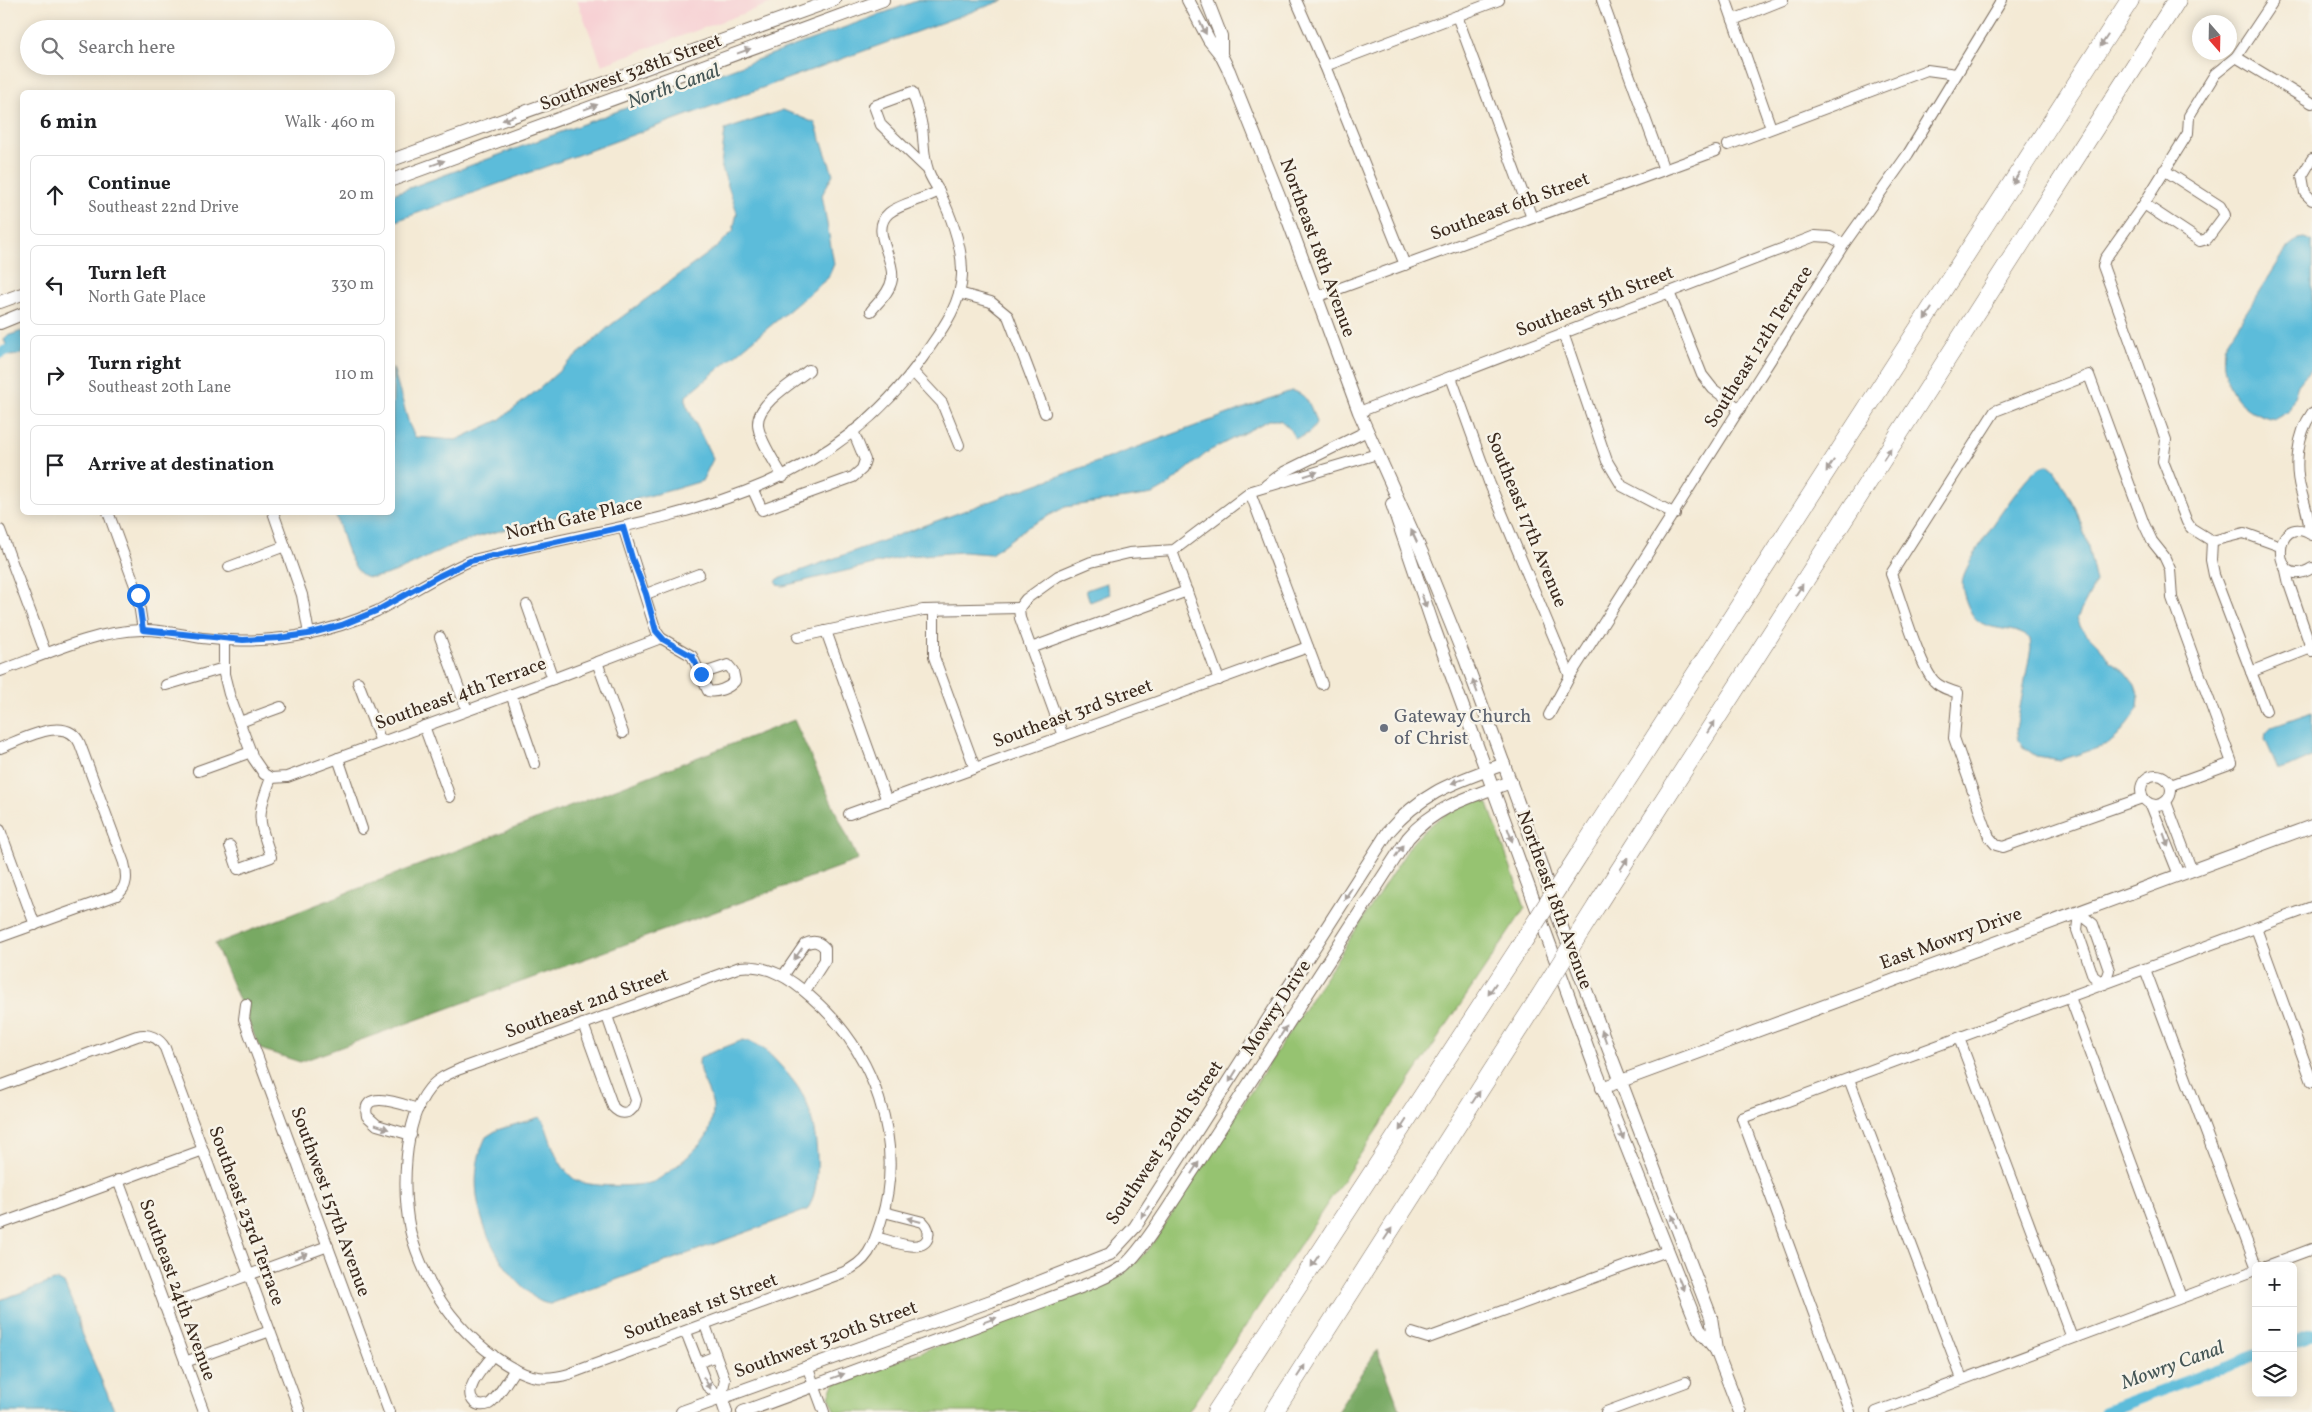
<!DOCTYPE html>
<meta charset="utf-8">
<style>
:root{--surface:#fff;--page:#f2f2f2;--text:#202124;--muted:#757577;--line:#e0e0e0}
body{margin:0;font-family:Vollkorn,serif;background:var(--page);color:var(--text)}
.controls{position:absolute;right:15px;bottom:15px;display:grid;overflow:hidden;border-radius:8px;box-shadow:0 2px 12px #0003}
.controls button{width:45px;height:45px;display:grid;place-items:center;padding:0;border:0;border-bottom:1px solid var(--line);background:var(--surface);color:var(--text);font:25px sans-serif}
.compass{position:absolute;left:2192px;top:15px;width:45px;height:45px;border-radius:50%;background:var(--surface);box-shadow:0 2px 12px #0003;rotate:160deg}
.stop{position:absolute;width:15px;height:15px;margin:-11px;border:4px solid #1a73e8;border-radius:50%;background:#fff}
.stop.end{background:#1a73e8;border-color:#fff;box-shadow:0 1px 5px #0008}
.list{margin:0;padding:0;list-style:none}
h2{display:flex;justify-content:space-between;align-items:center;height:65px;margin:0;padding:0 20px;font-size:21px}
h2 small{font-size:16px;font-weight:400;color:var(--muted)}
.list li{display:grid;grid-template-columns:32px 1fr auto;gap:15px;align-items:center;box-sizing:border-box;height:80px;margin:0 10px 10px;padding:0 10px;border:1px solid var(--line);border-radius:8px}
.list b{display:block;font-size:19px;white-space:nowrap}
.list p{margin:0;font-size:16px;white-space:nowrap;color:var(--muted)}
.list em{font-size:16px;font-style:normal;color:var(--muted)}
.icon{flex:none;width:28px;height:28px;fill:none;stroke:currentColor;stroke-width:2;stroke-linecap:round;stroke-linejoin:round}
.map{position:relative;flex:none;width:2312px;height:1412px;overflow:hidden}
.search{position:absolute;background:var(--surface);box-shadow:0 2px 12px #0003;left:20px;top:20px;width:375px;height:55px;display:flex;align-items:center;gap:12px;box-sizing:border-box;padding:0 18px;border-radius:28px;color:var(--muted);font-size:19px}
.panel{position:absolute;background:var(--surface);box-shadow:0 2px 12px #0003;left:20px;top:90px;width:375px;height:425px;border-radius:8px}
.map>svg:first-child{display:block}
</style>
<div class="map">
<svg width="2312" height="1412" viewBox="0 0 2312 1412">
<rect width="100%" height="100%" fill="#f7f3e8"/>
<filter id="ink" filterUnits="userSpaceOnUse"><feTurbulence type="fractalNoise" baseFrequency=".02" numOctaves="2"/><feDisplacementMap in="SourceGraphic" scale="10" xChannelSelector="R" yChannelSelector="G"/><feConvolveMatrix kernelMatrix="1 2 1 2 8 2 1 2 1" color-interpolation-filters="sRGB"/></filter>
<filter id="wash" filterUnits="userSpaceOnUse"><feTurbulence type="fractalNoise" baseFrequency=".0096" numOctaves="4" result="noise"/><feDisplacementMap in="SourceGraphic" scale="20" xChannelSelector="R" yChannelSelector="G"/><feGaussianBlur stdDeviation="1.12" result="paint"/><feColorMatrix in="noise" values="0 0 0 0 0 0 0 0 0 0 0 0 0 0 0 0 0 1.4 0 .05"/><feComposite in="paint" operator="in"/></filter>
<g filter="url(#wash)">
<rect width="100%" height="100%" fill="#f4ead5"/>
<polygon fill="#f7cfd3" points="577,0 780,0 602,65"/>
<path fill="#96c371" stroke="#687648" d="M1480,800L1488,804L1525,908L1188,1412H836L829,1396L834,1384L1103,1285L1122,1275L1149,1249L1412,843C1427,826 1456,803 1480,800Z"/>
<g fill="#78a963" stroke="#5a6a40">
<polygon points="794,720 858,860 300,1062 260,1049 215,944"/>
<polygon points="1377,1350 1401,1412 1337,1412"/>
</g>
<g fill="#5cbcda" stroke="#4c737c">
<polygon points="919,0 1004,0 393,222 393,194"/>
<path d="M783,110L815,123L833,174L822,195L834,264L828,278L686,396V404L713,459L702,481C621,507 534,517 453,545C432,553 385,583 365,576C349,570 341,528 335,513L392,512L393,368L409,424L415,437L456,440L499,420L539,389L611,325L717,247L733,231L737,213L721,165L725,130Z"/>
<path d="M2304,238L2312,241V368L2298,385L2289,411L2275,419C2238,413 2220,383 2224,347L2288,247L2298,239Z"/>
<polygon points="22,331 22,354 11,356 4,340 7,336"/>
<path d="M1291,391C1308,393 1311,408 1316,422C1315,430 1303,438 1295,438L1288,427L1280,420H1269L1209,451L1167,486L1153,494L1065,507L1026,528L991,554L963,552L907,556L783,586L777,585L776,582L778,579Z"/>
<path d="M2049,465L2054,469L2076,509L2087,542L2096,582L2077,618L2081,628L2100,647L2110,662L2125,672L2135,685L2139,697L2138,709L2118,736L2107,745L2061,760L2036,756L2023,747L2018,740L2016,729L2031,648L2030,639C2014,624 1984,634 1972,614C1967,606 1960,588 1963,578C1967,560 2020,483 2035,471C2039,467 2044,466 2049,465Z"/>
<polygon points="1106,583 1110,594 1090,602 1086,590"/>
<polygon points="2312,713 2312,757 2285,769 2278,769 2265,739 2266,733 2272,727"/>
<path d="M743,1040C758,1042 768,1052 778,1063C789,1075 801,1089 807,1104C817,1131 824,1185 807,1210L550,1304C538,1303 530,1294 522,1286C485,1249 462,1186 486,1137L497,1130L540,1117L544,1122C551,1141 557,1166 574,1179C586,1188 639,1187 653,1182C667,1176 704,1145 709,1131C711,1124 713,1116 713,1108C712,1092 695,1073 700,1057Z"/>
<polygon points="57,1280 64,1283 78,1317 81,1333 115,1412 0,1412 0,1300"/>
</g>
<g fill="none" stroke-linecap="round" stroke-linejoin="round">
<g stroke="#5cbcda" stroke-width="11">
<polyline points="0,353 22,344"/>
<polyline points="2293,1342 2312,1335"/>
<polyline points="2104,1412 2256,1355"/>
</g>
</g>
</g>
<g filter="url(#ink)">
<g fill="none" stroke-linecap="round" stroke-linejoin="round">
<g stroke="#7c6d5e" stroke-width="12">
<g id="minor">
<polyline points="1296,0 1325,66 1405,265"/>
<polyline points="1602,0 1664,170"/>
<polyline points="1726,0 1771,128"/>
<polyline points="2274,0 2236,57 2215,74 2189,116 2188,133 2144,204 2105,259 2103,266 2166,440 2163,461 2187,522 2191,528 2212,541 2244,533 2280,546"/>
<polyline points="1457,16 1532,218"/>
<polyline points="1733,20 1783,0"/>
<polyline points="2236,57 2312,103"/>
<polyline points="1325,66 1499,0"/>
<polyline points="1728,145 1927,70 1956,74"/>
<polyline points="2312,159 2302,176 2305,193 2312,200"/>
<polyline points="2144,204 2200,241 2207,239 2225,215 2220,206 2164,170"/>
<polyline points="1669,292 1702,375 1713,389 1740,409"/>
<polyline points="959,293 991,302 1008,316 1045,413"/>
<polyline points="1316,297 1716,151"/>
<path d="M871,311C879,301 890,292 892,279C895,257 869,230 889,213C900,204 925,199 939,191"/>
<polyline points="1563,333 1607,461 1622,486 1675,514"/>
<polyline points="913,372 942,403 959,445"/>
<polyline points="1451,377 1489,482 1570,676"/>
<polyline points="1359,412 1815,236 1830,237 1844,244"/>
<path d="M783,477C776,464 758,438 758,424C757,403 794,382 809,370"/>
<polyline points="1266,485 1284,472 1367,431"/>
<polyline points="753,490 762,510 853,477 862,469 865,460 853,431"/>
<polyline points="1250,492 1322,684"/>
<polyline points="108,512 137,591 143,630"/>
<polyline points="273,512 302,595 309,634"/>
<path d="M623,527L656,631L661,638L692,656L708,691C717,693 729,688 735,681L733,671L728,665L701,674"/>
<polyline points="0,530 46,654"/>
<path d="M2309,533C2310,518 2305,506 2301,491C2294,467 2297,434 2312,413"/>
<path d="M2312,535C2271,509 2270,594 2312,568"/>
<polyline points="2212,541 2211,560 2214,575 2266,711"/>
<polyline points="1172,551 1219,680"/>
<polyline points="2285,566 2289,584 2312,651"/>
<polyline points="229,567 285,546"/>
<polyline points="646,594 699,574"/>
<polyline points="527,605 553,679"/>
<polyline points="1019,608 1026,599 1058,576 1091,562 1129,553 1174,550 1252,491 1377,454"/>
<polyline points="1019,608 1020,618 1063,736"/>
<polyline points="934,610 934,657 975,768"/>
<polyline points="826,631 887,801"/>
<polyline points="440,637 467,710"/>
<polyline points="798,637 923,610 1019,608"/>
<polyline points="224,639 224,674 229,694 253,758 264,774 271,778 287,777 553,679 661,638"/>
<polyline points="1031,648 1187,591"/>
<polyline points="597,662 623,733"/>
<path d="M0,671C45,655 93,631 142,630C162,629 182,635 202,638C233,642 266,641 297,636C324,631 352,623 377,611C408,595 437,575 470,561C638,517 814,513 923,357C940,332 961,306 962,275C963,247 951,216 939,191C935,184 930,177 928,170C923,156 924,141 922,127C920,115 916,103 912,92L874,106L881,125L927,169"/>
<polyline points="2251,672 2311,648"/>
<polyline points="358,682 381,742"/>
<polyline points="166,685 224,668"/>
<polyline points="511,694 535,764"/>
<polyline points="1549,715 1570,676 1844,244 1908,154 2002,0"/>
<polyline points="240,722 281,707"/>
<polyline points="424,726 450,797"/>
<path d="M0,748C22,740 67,713 80,744L124,863C127,875 128,887 117,895L0,937"/>
<polyline points="338,758 362,829"/>
<polyline points="198,771 251,752"/>
<circle cx="2156" cy="790" r="15"/>
<path d="M2142,798L2003,847L1996,845L1989,837L1954,738L1958,693C1950,690 1940,688 1934,681C1919,665 1900,597 1891,574L1995,411L2089,375L2144,524L2152,541L2164,556L2170,569L2172,598L2232,763L2171,785"/>
<polyline points="2166,802 2192,871"/>
<polyline points="2151,805 2179,875"/>
<polyline points="849,814 1308,647"/>
<polyline points="0,830 35,925"/>
<path d="M230,846L238,869L271,857C258,817 256,818 271,778"/>
<polygon points="2079,913 2093,924 2109,970 2104,984 2093,976 2077,930"/>
<polyline points="2256,928 2312,1082"/>
<path d="M740,967C768,964 791,979 811,997C874,1051 906,1140 881,1221C873,1247 868,1262 842,1273L569,1374C538,1383 521,1375 495,1357C469,1338 446,1312 430,1283C422,1266 414,1248 410,1230C402,1192 403,1121 429,1089C437,1079 448,1074 460,1069Z"/>
<polyline points="2145,969 2256,1266"/>
<path d="M783,976L805,944C813,940 819,941 825,948V960L805,991"/>
<polyline points="2070,997 2181,1297"/>
<polyline points="246,1004 244,1019 250,1036 389,1412"/>
<path d="M583,1024L613,1107C622,1117 634,1113 636,1100L607,1016"/>
<polyline points="1959,1038 2072,1338"/>
<polyline points="1849,1079 1962,1379"/>
<path d="M0,1086L137,1036C149,1033 159,1038 165,1048L300,1412"/>
<path d="M411,1135L377,1125L367,1116C360,1087 406,1106 418,1109"/>
<polyline points="118,1180 204,1412"/>
<polyline points="0,1224 203,1150"/>
<path d="M876,1237C889,1240 923,1255 928,1237C930,1231 927,1226 923,1222L884,1212"/>
<polyline points="2266,1266 2312,1249"/>
<polyline points="164,1306 328,1246"/>
<polyline points="686,1332 707,1386 721,1397 725,1380 705,1325"/>
<polyline points="1412,1333 1428,1338 1667,1251"/>
<path d="M493,1355C486,1365 461,1390 474,1402C478,1406 484,1406 489,1404C497,1399 509,1378 515,1369"/>
<polyline points="185,1362 270,1331"/>
<polyline points="698,1363 716,1356"/>
<polyline points="807,1366 824,1412"/>
<polyline points="1606,1412 1686,1382"/>
<polyline points="1850,1412 1742,1118 2312,907"/>
<polyline points="1876,1412 2256,1270"/>
</g>
</g>
<g stroke="#7c6d5e" stroke-width="14">
<g id="tertiary">
<polyline points="1188,0 1209,40 1221,55 1229,71 1280,198 1359,412 1423,555 1465,659 1540,862 1558,917 1711,1317 1716,1350 1740,1412"/>
<polyline points="1207,0 1221,36 1221,55"/>
<polyline points="392,160 834,0"/>
<polyline points="392,180 883,0"/>
<polyline points="0,302 22,294"/>
<polyline points="0,323 22,314"/>
<polyline points="1392,504 1433,625 1595,1068 1699,1329 1716,1350"/>
<polyline points="1602,1088 2312,826"/>
<polyline points="721,1397 726,1412"/>
<path d="M682,1412L991,1301L1110,1254L1135,1227L1388,832C1423,791 1456,782 1504,764"/>
<path d="M743,1412L1046,1300C1068,1291 1105,1280 1124,1266C1141,1252 1164,1214 1177,1195L1408,838C1435,806 1473,796 1511,782"/>
</g>
</g>
<g stroke="#7c6d5e" stroke-width="19">
<g id="motorway">
<polyline points="1580,853 2130,0"/>
<polyline points="1597,905 2177,0"/>
<polyline points="1216,1412 1519,948"/>
<polyline points="1274,1412 1538,999"/>
</g>
</g>
<use href="#minor" stroke="#fff" stroke-width="10"/>
<use href="#tertiary" stroke="#fff" stroke-width="12"/>
<use href="#motorway" stroke="#fff" stroke-width="18"/>
<g stroke="#7c6d5e" stroke-width="19" stroke-linecap="butt">
<g id="motorway-bridge">
<polyline points="1519,948 1580,853"/>
<polyline points="1538,999 1597,905"/>
</g>
</g>
<use href="#motorway-bridge" stroke="#fff" stroke-width="18"/>
</g>
<defs><path id="oneway-solid" d="M-6-.8H1V-3.2L6.5 0L1 3.2V.8H-6Z" transform="scale(1.25)"/></defs>
<g fill="#a79f9a">
<use href="#oneway-solid" transform="translate(1203 28) rotate(63)"/>
<use href="#oneway-solid" transform="translate(2104 41) rotate(123)"/>
<use href="#oneway-solid" transform="translate(744 51) rotate(-20)"/>
<use href="#oneway-solid" transform="translate(591 107) rotate(-20)"/>
<use href="#oneway-solid" transform="translate(509 118) rotate(160)"/>
<use href="#oneway-solid" transform="translate(438 163) rotate(-20)"/>
<use href="#oneway-solid" transform="translate(2016 178) rotate(123)"/>
<use href="#oneway-solid" transform="translate(1928 314) rotate(123)"/>
<use href="#oneway-solid" transform="translate(1887 454) rotate(-57)"/>
<use href="#oneway-solid" transform="translate(1830 466) rotate(123)"/>
<use href="#oneway-solid" transform="translate(1311 474) rotate(-18)"/>
<use href="#oneway-solid" transform="translate(1414 536) rotate(-115)"/>
<use href="#oneway-solid" transform="translate(1799 590) rotate(-57)"/>
<use href="#oneway-solid" transform="translate(1424 601) rotate(71)"/>
<use href="#oneway-solid" transform="translate(1475 686) rotate(-110)"/>
<use href="#oneway-solid" transform="translate(1711 727) rotate(-57)"/>
<use href="#oneway-solid" transform="translate(1458 781) rotate(160)"/>
<use href="#oneway-solid" transform="translate(1510 835) rotate(70)"/>
<use href="#oneway-solid" transform="translate(2166 840) rotate(70)"/>
<use href="#oneway-solid" transform="translate(1399 851) rotate(-56)"/>
<use href="#oneway-solid" transform="translate(1624 864) rotate(-57)"/>
<use href="#oneway-solid" transform="translate(1348 894) rotate(122)"/>
<use href="#oneway-solid" transform="translate(798 954) rotate(125)"/>
<use href="#oneway-solid" transform="translate(1492 989) rotate(123)"/>
<use href="#oneway-solid" transform="translate(1283 1032) rotate(-57)"/>
<use href="#oneway-solid" transform="translate(1604 1036) rotate(-110)"/>
<use href="#oneway-solid" transform="translate(1233 1076) rotate(122)"/>
<use href="#oneway-solid" transform="translate(1476 1097) rotate(-57)"/>
<use href="#oneway-solid" transform="translate(1403 1125) rotate(123)"/>
<use href="#oneway-solid" transform="translate(382 1127) rotate(19)"/>
<use href="#oneway-solid" transform="translate(1621 1133) rotate(67)"/>
<use href="#oneway-solid" transform="translate(1195 1168) rotate(-57)"/>
<use href="#oneway-solid" transform="translate(1145 1212) rotate(123)"/>
<use href="#oneway-solid" transform="translate(914 1220) rotate(-165)"/>
<use href="#oneway-solid" transform="translate(1674 1221) rotate(-111)"/>
<use href="#oneway-solid" transform="translate(1388 1234) rotate(-57)"/>
<use href="#oneway-solid" transform="translate(301 1256) rotate(-20)"/>
<use href="#oneway-solid" transform="translate(1315 1261) rotate(123)"/>
<use href="#oneway-solid" transform="translate(1681 1284) rotate(68)"/>
<use href="#oneway-solid" transform="translate(990 1320) rotate(-20)"/>
<use href="#oneway-solid" transform="translate(1301 1371) rotate(-57)"/>
<use href="#oneway-solid" transform="translate(838 1376) rotate(-20)"/>
<use href="#oneway-solid" transform="translate(707 1383) rotate(58)"/>
</g>
</g>
<g fill="none" stroke-linecap="round" stroke-linejoin="round" filter="url(#ink)">
<polyline stroke="#1a73e8" stroke-width="6" points="138,595 143,630 243,640 279,638 308,634 342,625 376,611 439,576 470,561 623,527 632,558 646,594 656,631 664,640 692,656 701,674"/>
</g>
<circle fill="#6b7280" stroke="#f7f3e8" stroke-width="2" cx="1384" cy="728" r="5"/>
<g text-anchor="middle" dominant-baseline="central" stroke-width="5" stroke-linejoin="round" paint-order="stroke">
<g font-size="19" fill="#3b2a1e" stroke="#f7f3e8">
<text transform="translate(631 73) rotate(-20)">Southwest 328th Street</text>
<text transform="translate(1510 207) rotate(-20)">Southeast 6th Street</text>
<text transform="translate(1317 248) rotate(70)">Northeast 18th Avenue</text>
<text transform="translate(1595 302) rotate(-21)">Southeast 5th Street</text>
<text transform="translate(1759 347) rotate(-58)">Southeast 12th Terrace</text>
<text transform="translate(574 519) rotate(-13)">North Gate Place</text>
<text transform="translate(1526 520) rotate(68)">Southeast 17th Avenue</text>
<text transform="translate(461 694) rotate(-20)">Southeast 4th Terrace</text>
<text transform="translate(1073 714) rotate(-20)">Southeast 3rd Street</text>
<text transform="translate(1554 900) rotate(70)">Northeast 18th Avenue</text>
<text transform="translate(1951 939) rotate(-20)">East Mowry Drive</text>
<text transform="translate(587 1004) rotate(-20)">Southeast 2nd Street</text>
<text transform="translate(1277 1008) rotate(-57)">Mowry Drive</text>
<text transform="translate(1165 1143) rotate(-56)">Southwest 320th Street</text>
<text transform="translate(330 1202) rotate(70)">Southwest 157th Avenue</text>
<text transform="translate(246 1216) rotate(70)">Southeast 23rd Terrace</text>
<text transform="translate(177 1290) rotate(70)">Southeast 24th Avenue</text>
<text transform="translate(701 1307) rotate(-20)">Southeast 1st Street</text>
<text transform="translate(826 1340) rotate(-20)">Southwest 320th Street</text>
</g>
<g font-size="19" fill="#5b616d" stroke="#f7f3e8" text-anchor="start">
<text x="1394" y="717">Gateway Church<tspan x="1394" dy="22">of Christ</tspan></text>
</g>
<g font-size="20" font-style="italic" fill="#455656" stroke="#f7f3e8">
<text transform="translate(674 87) rotate(-20)">North Canal</text>
<text transform="translate(2173 1366) rotate(-20)">Mowry Canal</text>
</g>
</g>
</svg>
<div class="controls">
<button>+</button>
<button>−</button>
<button><svg class="icon" aria-label="layers" viewBox="0 0 24 24"><path d="M12 4l9 5-9 5-9-5zM3 14l9 5 9-5"/></svg></button>
</div>
<svg class="compass" viewBox="-18 -18 36 36"><path d="M0-13l5 13h-10z" fill="#e53935"/><path d="M0 13l5-13h-10z" fill="#757577"/></svg>
<div class="stop" style="left:138px;top:595px"></div>
<div class="stop end" style="left:701px;top:674px"></div>
<div class="search"><svg class="icon" aria-label="search" viewBox="0 0 24 24"><circle cx="10" cy="10" r="6"/><path d="M15 15l6 6"/></svg>Search here</div>
<section class="panel">
<h2>6 min<small>Walk · 460 m</small></h2>
<ul class="list">
<li><svg class="icon" aria-label="ahead" viewBox="0 0 24 24"><path d="M12 20V5M6 11l6-6 6 6"/></svg><div><b>Continue</b><p>Southeast 22nd Drive</p></div><em>20 m</em></li>
<li><svg class="icon" aria-label="left" viewBox="0 0 24 24"><path d="M17 20v-9H6M10 6l-5 5 5 5"/></svg><div><b>Turn left</b><p>North Gate Place</p></div><em>330 m</em></li>
<li><svg class="icon" aria-label="right" viewBox="0 0 24 24"><path d="M7 20v-9h11M14 6l5 5-5 5"/></svg><div><b>Turn right</b><p>Southeast 20th Lane</p></div><em>110 m</em></li>
<li><svg class="icon" aria-label="arrive" viewBox="0 0 24 24"><path d="M6 21V4h12l-3 4 3 4H6"/></svg><div><b>Arrive at destination</b></div></li>
</ul>
</section>
</div>
